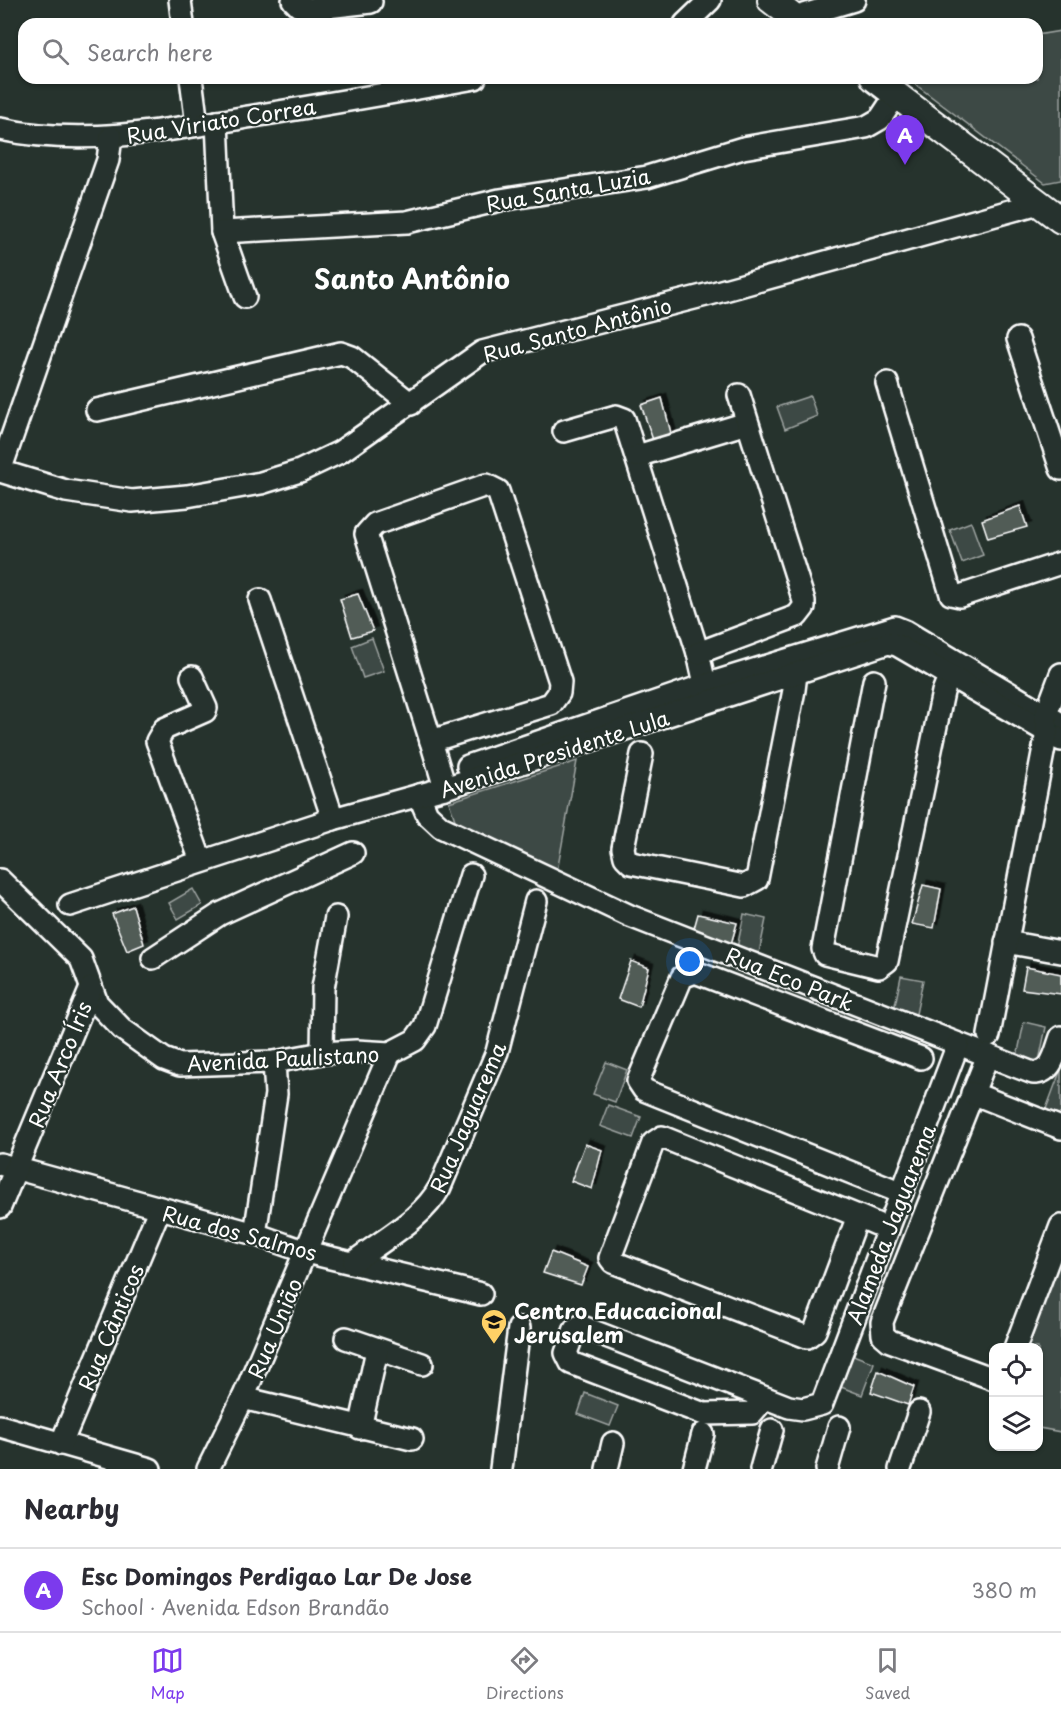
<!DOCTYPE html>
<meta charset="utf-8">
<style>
:root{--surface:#fff;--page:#f2f2f3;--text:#2b2b33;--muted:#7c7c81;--line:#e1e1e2;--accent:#7c3aed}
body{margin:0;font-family:"Playpen Sans",sans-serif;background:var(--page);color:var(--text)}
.controls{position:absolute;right:18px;bottom:18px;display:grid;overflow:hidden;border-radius:12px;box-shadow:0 2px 4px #0004}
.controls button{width:54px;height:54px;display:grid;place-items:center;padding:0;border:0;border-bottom:2px solid var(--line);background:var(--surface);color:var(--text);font:30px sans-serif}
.you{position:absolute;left:690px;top:962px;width:21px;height:21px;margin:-15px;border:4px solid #fff;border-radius:50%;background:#1a73e8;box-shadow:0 0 0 9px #1a73e833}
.badge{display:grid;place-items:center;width:39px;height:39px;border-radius:50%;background:var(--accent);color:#fff;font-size:20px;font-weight:700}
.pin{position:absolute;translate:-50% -50px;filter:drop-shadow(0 2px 3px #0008)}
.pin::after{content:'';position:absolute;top:32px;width:21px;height:18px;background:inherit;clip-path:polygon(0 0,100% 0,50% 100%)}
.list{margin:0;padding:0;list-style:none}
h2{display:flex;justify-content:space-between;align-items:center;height:78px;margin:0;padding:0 24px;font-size:26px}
h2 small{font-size:20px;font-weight:400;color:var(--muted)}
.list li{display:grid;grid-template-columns:39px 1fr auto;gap:18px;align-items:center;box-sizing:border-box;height:84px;padding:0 24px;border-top:2px solid var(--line)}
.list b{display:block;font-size:22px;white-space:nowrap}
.list p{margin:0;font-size:20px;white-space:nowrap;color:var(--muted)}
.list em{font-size:20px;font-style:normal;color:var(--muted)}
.icon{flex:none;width:33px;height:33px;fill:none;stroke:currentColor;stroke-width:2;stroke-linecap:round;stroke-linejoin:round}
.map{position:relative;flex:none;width:1061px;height:1469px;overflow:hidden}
.search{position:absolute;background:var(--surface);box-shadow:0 2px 4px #0004;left:18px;right:18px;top:18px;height:66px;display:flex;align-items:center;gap:15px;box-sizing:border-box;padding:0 21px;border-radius:18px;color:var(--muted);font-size:22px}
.sheet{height:162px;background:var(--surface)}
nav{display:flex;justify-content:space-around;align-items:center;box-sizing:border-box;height:84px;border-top:2px solid var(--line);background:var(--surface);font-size:16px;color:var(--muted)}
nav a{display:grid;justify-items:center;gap:3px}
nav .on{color:var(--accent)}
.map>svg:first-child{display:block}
</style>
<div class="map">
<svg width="1061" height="1469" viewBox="0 0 1061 1469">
<defs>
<filter id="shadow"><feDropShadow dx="4.5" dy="-4.5" stdDeviation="0" flood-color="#0009"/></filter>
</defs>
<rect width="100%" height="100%" fill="#26332d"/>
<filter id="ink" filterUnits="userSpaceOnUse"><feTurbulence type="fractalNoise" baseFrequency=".0167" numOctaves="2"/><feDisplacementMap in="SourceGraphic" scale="12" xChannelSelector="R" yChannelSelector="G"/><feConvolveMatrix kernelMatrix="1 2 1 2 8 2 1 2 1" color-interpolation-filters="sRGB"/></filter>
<g filter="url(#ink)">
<g fill="#3e4944" stroke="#9ea4a2" stroke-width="1.5">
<polygon points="1061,31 1061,180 1045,183 907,78 1037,78 1037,35"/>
<polygon points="810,396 817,416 785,429 777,407"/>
<polygon points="971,522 983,555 962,563 950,530"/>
<polygon points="372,638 384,671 363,678 352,646"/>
<polygon points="577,761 557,872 456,823 449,802"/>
<polygon points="193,889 202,905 178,919 169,903"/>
<polygon points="744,914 766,919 759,953 737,948"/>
<polygon points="901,976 923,980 916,1014 894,1010"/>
<polygon points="1024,1022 1046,1027 1039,1061 1017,1057"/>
<polygon points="606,1062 627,1070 615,1102 593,1094"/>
<polygon points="1061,1069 1061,1124 1043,1117"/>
<polygon points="608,1105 641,1117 633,1138 600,1126"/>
<polygon points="1061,1253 1061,1432 1039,1428 1038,1348 1025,1348"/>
<polygon points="853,1355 874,1363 862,1395 841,1387"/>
<polygon points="585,1393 618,1406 610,1426 578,1414"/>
</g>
<g fill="#515c57" stroke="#fff" stroke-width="1.5" filter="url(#shadow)">
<polygon points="662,398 672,437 654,443 641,405"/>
<polygon points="1020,506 1027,527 988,538 982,520"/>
<polygon points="358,594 373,631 352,637 340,599"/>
<polygon points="923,885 941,889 934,928 912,924"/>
<polygon points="133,906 144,944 127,951 112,914"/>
<polygon points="698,914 737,923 731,944 693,932"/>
<polygon points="631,961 649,968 639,1007 618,999"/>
<polygon points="1026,967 1061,974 1061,994 1022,989"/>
<polygon points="585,1144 602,1150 592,1189 571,1181"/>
<polygon points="551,1252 588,1267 581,1285 543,1273"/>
<polygon points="878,1371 914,1387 908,1405 871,1392"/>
</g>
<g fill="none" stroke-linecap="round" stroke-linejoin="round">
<g stroke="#fff" stroke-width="26">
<g id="minor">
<polyline points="180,0 183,24"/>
<polyline points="293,0 299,6 309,9 371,2"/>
<polyline points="794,18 854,0"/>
<polyline points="685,24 710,0"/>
<polyline points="191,78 197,125"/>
<polyline points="217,122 222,232 245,297"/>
<path d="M0,129C84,147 171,130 254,116C328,104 402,91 475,78"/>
<polyline points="222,232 407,222 500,200 647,177 743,148 866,127 880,119 896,95"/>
<polyline points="1018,339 1061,469"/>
<polyline points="887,383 951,594 960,596 1061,563"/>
<polyline points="97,410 341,353 352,357 411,404"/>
<polyline points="564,431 616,416 624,419 698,653 708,697"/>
<polyline points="637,456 747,423"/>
<polyline points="0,471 66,491 132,501 187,496 261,483 300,471 340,452 482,352 710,294 1039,203"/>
<polyline points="0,471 108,160 111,137"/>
<polygon points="486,485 498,491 560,682 559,693 551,704 431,741 366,534 375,524"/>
<polyline points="260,600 333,819"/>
<polyline points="698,653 797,616 804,607 804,601 739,395"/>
<polyline points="192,677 206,708 205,711 164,729 157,741 201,861"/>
<polyline points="874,681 823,949 825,954 879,967 887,961 943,692 954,663"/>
<polyline points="431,741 445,788"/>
<polyline points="642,754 623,848 625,857 631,863 744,886 757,879 794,690 796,674 793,663"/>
<polyline points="468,766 705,685 895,627 905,631 1061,724"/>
<path d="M419,795L427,814L441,827L630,916L1033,1073C1053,1073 1055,1053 1061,1037"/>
<polyline points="0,880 81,959 97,1003 122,1029 164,1059 180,1065 274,1062 322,1053 356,1051 390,1053 415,1040 425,1026 471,875"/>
<polyline points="70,905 333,819 445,788 888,643 897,645 1061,740"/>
<polyline points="1006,942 1061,952"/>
<polyline points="153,958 220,914 353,853"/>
<polyline points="989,1035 1047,732 1046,714 1061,674"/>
<polyline points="322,1053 323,988 336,917"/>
<polyline points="988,1055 882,1322 883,1335 890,1341 994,1379"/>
<polyline points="972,1093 1061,1128"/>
<polyline points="0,1164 255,1234 306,1252 481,1294"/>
<polyline points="902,1193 644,1090 638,1081 682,977 695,972 921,1058"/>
<polyline points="0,1207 91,988"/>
<polyline points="858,1216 815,1331 807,1337 613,1262 610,1258 653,1143 662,1137 858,1216 888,1229"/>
<polyline points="255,1234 276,1094 274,1062"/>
<path d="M354,1262C383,1239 422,1220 440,1187L497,1052L536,901"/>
<polyline points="346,1338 422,1364"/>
<polyline points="1015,1348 1061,1226"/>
<polyline points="243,1398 412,1439"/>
<polyline points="765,1398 752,1413 704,1414 571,1363 566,1353 575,1329 580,1326 789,1407 803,1409 822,1404 958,1044"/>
<polyline points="0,1426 150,1469"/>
<polyline points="360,1428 377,1350"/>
<polyline points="61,1444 159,1210"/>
<polyline points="208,1469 243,1398 390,1053"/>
<polyline points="501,1469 519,1328"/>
<polyline points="607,1469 613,1443"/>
<polyline points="694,1469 703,1434"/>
<polyline points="761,1469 772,1430"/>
<polyline points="827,1469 839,1427"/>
<polyline points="900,1469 919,1412"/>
</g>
</g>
<g stroke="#fff" stroke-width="30">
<g id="major">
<polyline points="771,0 802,24"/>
<polyline points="874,78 1061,220"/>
</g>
</g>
<use href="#minor" stroke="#26332d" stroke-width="21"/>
<use href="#major" stroke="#26332d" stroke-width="26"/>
</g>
</g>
<defs>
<g id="school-pin" transform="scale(1.35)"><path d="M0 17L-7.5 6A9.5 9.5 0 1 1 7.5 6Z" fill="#ffd166" stroke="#26332d"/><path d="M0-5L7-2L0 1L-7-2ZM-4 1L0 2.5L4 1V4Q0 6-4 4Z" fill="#111"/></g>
</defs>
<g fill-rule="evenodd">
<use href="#school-pin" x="494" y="1322"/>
</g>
<g text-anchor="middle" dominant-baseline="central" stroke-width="4.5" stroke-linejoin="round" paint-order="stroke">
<g font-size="21" fill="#fff" stroke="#26332d">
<text transform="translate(221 120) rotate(-9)">Rua Viriato Correa</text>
<text transform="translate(568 189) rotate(-10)">Rua Santa Luzia</text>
<text transform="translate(577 329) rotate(-15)">Rua Santo Antônio</text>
<text transform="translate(554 753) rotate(-18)">Avenida Presidente Lula</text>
<text transform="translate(790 978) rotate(22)">Rua Eco Park</text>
<text transform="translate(283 1058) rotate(-3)">Avenida Paulistano</text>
<text transform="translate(59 1064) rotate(-68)">Rua Arco Íris</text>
<text transform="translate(467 1117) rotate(-67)">Rua Jaguarema</text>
<text transform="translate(890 1224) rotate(-69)">Alameda Jaguarema</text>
<text transform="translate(240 1232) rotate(15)">Rua dos Salmos</text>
<text transform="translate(110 1327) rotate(-67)">Rua Cânticos</text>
<text transform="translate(274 1328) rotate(-67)">Rua União</text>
</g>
<g font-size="21" font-weight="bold" fill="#fff" stroke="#26332d" text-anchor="start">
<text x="514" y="1310">Centro Educacional<tspan x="514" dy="24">Jerusalem</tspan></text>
</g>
<g font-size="27" font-weight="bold" fill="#fff" stroke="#26332d">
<text x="412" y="277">Santo Antônio</text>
</g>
</g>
</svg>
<div class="controls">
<button><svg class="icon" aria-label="locate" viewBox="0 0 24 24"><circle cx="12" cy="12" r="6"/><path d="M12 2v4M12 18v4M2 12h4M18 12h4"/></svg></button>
<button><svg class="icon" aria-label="layers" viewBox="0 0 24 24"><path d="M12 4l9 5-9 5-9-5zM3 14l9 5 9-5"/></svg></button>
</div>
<div class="you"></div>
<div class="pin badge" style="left:905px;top:165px">A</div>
<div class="search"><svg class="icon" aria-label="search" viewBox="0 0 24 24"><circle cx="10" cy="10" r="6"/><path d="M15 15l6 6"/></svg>Search here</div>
</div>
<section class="sheet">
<h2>Nearby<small></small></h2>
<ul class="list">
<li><span class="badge">A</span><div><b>Esc Domingos Perdigao Lar De Jose</b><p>School · Avenida Edson Brandão</p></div><em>380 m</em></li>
</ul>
</section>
<nav>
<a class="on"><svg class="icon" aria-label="map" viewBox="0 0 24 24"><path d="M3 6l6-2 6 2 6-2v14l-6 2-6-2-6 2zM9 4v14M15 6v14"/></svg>Map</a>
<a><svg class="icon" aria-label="directions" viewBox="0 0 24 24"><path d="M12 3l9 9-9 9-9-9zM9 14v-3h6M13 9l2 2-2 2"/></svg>Directions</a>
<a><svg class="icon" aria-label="saved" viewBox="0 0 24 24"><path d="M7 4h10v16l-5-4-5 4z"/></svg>Saved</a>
</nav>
